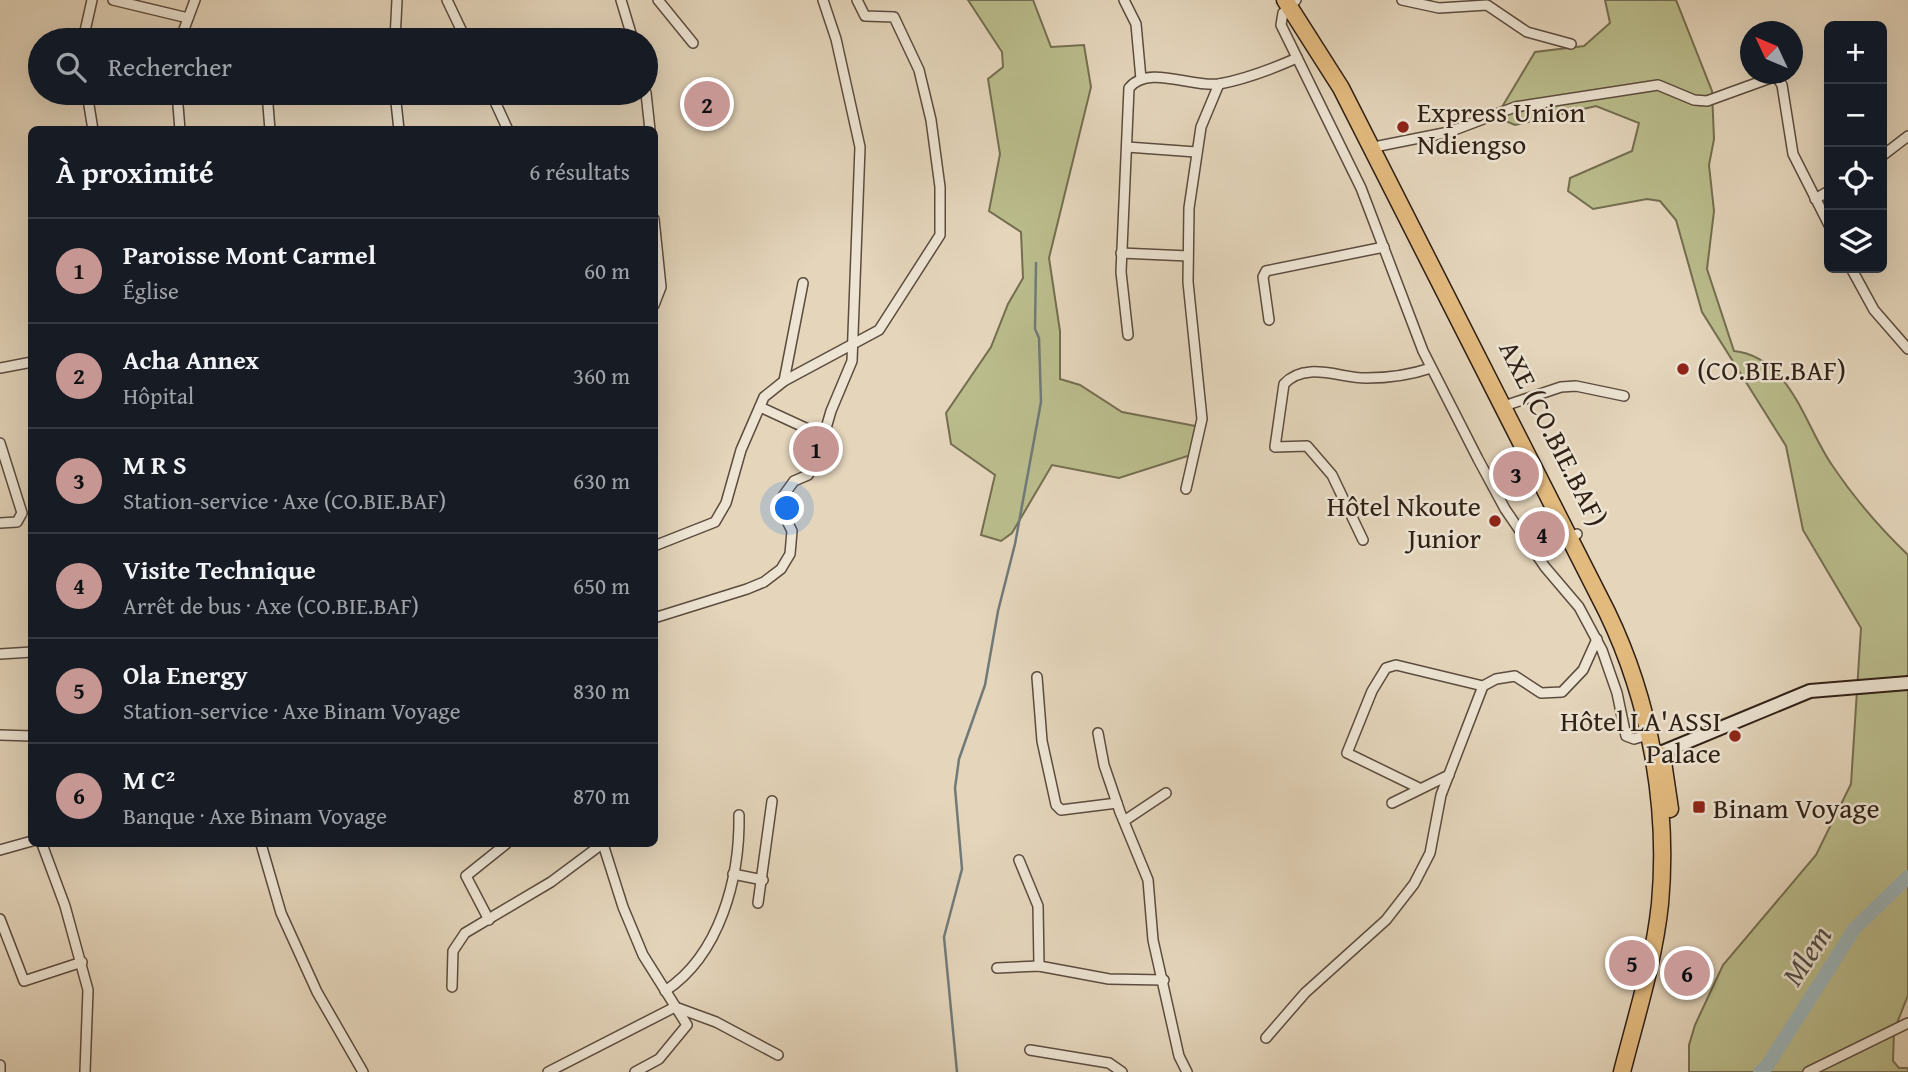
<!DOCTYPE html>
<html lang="fr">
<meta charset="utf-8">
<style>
:root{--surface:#171b24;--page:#20242c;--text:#f1f3f6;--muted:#9ea1a6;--line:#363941;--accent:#c59692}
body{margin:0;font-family:"Gentium Book Plus",serif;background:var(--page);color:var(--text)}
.controls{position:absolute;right:21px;top:21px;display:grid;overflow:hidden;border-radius:10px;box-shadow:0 7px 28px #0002}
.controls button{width:63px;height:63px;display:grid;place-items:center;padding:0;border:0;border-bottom:2px solid var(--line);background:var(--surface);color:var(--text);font:35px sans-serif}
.compass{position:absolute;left:1740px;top:21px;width:63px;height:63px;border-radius:50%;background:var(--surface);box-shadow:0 7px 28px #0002;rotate:314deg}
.you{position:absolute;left:788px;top:509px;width:24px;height:24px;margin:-18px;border:5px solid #fff;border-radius:50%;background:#1a73e8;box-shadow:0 0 0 10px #1a73e833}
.badge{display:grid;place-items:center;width:46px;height:46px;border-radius:50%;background:var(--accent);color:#111;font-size:23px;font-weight:700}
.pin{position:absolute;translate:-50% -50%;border:4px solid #fff;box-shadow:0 2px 7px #0006}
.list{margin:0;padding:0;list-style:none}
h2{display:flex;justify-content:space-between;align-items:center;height:91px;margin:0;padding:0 28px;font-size:30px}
h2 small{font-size:23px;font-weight:400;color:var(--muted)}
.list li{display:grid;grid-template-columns:46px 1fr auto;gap:21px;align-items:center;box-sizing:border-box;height:105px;padding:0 28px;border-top:2px solid var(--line)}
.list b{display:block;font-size:26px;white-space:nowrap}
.list p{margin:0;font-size:23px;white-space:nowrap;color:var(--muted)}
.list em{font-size:23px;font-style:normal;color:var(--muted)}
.icon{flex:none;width:38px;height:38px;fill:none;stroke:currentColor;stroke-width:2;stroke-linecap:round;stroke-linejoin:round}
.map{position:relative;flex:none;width:1908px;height:1072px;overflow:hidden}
.search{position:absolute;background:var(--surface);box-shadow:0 7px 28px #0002;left:28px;top:28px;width:630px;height:77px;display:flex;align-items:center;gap:18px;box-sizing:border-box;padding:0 24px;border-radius:38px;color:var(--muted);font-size:26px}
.panel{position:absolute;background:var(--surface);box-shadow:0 7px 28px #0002;left:28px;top:126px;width:630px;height:721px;border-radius:10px}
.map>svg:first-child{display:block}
</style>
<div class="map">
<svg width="1908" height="1072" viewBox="0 0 1908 1072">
<rect width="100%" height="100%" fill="#e4d5bb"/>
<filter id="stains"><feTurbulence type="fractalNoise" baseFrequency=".00286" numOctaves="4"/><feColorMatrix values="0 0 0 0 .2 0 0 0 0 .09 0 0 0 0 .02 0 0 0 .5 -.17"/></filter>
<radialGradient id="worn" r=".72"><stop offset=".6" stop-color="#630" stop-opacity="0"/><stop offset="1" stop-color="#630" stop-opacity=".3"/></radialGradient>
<g fill="#babc8c" stroke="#746e50" stroke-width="2">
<polygon points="968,0 1033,0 1051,47 1084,45 1091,87 1049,258 1060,331 1060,379 1080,385 1122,412 1201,427 1194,454 1119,478 1052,465 1012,533 1001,541 981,535 995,475 951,444 946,413 991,347 1008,304 1023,278 1021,232 989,211 1000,154 988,79 1003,67 1002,52"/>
<path d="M1605,0H1676L1712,91L1714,139L1709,165L1714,211L1707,269L1734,351C1790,357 1805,426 1832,465C1854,498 1879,527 1908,555V995L1894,1031L1893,1061L1899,1068H1908V1072H1689V1045L1695,1025L1723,965L1816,855L1851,784L1861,628L1803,530L1786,446L1702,312L1676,220L1660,201L1647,199L1593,209L1568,191L1570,178L1632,151L1639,123L1596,106L1515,125L1496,117L1535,52L1584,46L1610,23Z"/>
</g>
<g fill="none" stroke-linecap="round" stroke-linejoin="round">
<polyline stroke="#707a79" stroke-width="2.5" points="957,1072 944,937 962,869 955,788 959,759 985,685 998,611 1015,544 1041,402 1039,338 1035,329 1036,263"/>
<polyline stroke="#9bb6bc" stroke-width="14" points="1760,1072 1767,1066 1855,928 1908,877"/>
<g stroke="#5c4c3e" stroke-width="12">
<g id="street">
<polyline points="113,0 188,18"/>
<polyline points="447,0 466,40"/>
<polyline points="621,0 633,40"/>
<polyline points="658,0 693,43"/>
<polyline points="1124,0 1136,24 1141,79"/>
<polyline points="1296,0 1283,13 1281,25 1361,188 1423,351 1478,459 1505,509 1545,567 1579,607 1602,650 1617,693 1626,736 1634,739 1648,735"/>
<polyline points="1402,0 1439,8 1487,5 1527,32 1571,44"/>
<polyline points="83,40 92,0"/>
<polyline points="180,40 195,0"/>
<polyline points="395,40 397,0"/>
<polyline points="87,93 93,130"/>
<polyline points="177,93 180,130"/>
<polyline points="267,93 270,130"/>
<polyline points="395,93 399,130"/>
<polyline points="491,93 508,130"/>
<polyline points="646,93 650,130"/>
<polyline points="1379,146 1449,132 1515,107 1658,85 1694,100 1707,101 1776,76 1782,85 1793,154 1829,225"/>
<polyline points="1127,147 1196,152"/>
<polyline points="1882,156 1908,136"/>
<polyline points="1815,199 1829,191"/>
<polyline points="654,219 661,287 654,305"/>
<polyline points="1121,253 1188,256"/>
<polyline points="1851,268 1874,310 1908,349"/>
<polyline points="1269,320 1263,277 1266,271 1384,247"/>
<path d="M1128,335L1121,272L1129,88C1148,64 1192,88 1219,84C1246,79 1272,69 1297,58"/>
<polyline points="0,368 32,362"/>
<polyline points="784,381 803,283"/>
<polyline points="760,407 823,436"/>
<polyline points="1501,407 1561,387 1576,386 1624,396"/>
<polyline points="0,443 22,513 17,522 0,523"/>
<polyline points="1186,489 1202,419 1188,282 1189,208 1201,127 1219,84"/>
<path d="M1363,540L1332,475L1307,446L1275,447L1284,384C1306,360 1342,379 1367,378C1389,378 1410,375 1431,368"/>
<polyline points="654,546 715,522 726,503 741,450 764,397 784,381 879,330 940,235 940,187 931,120 919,70 894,17 865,16 857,0"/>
<polyline points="1539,555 1577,534"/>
<polyline points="654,618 747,589 764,582 781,569 790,554 792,531 781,509 781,499 794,481 808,475 817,459 831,411 852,361 860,147 836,39 823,0"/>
<polyline points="0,654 32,652"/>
<polyline points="1037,677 1042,741 1056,805 1061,810 1117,803"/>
<polyline points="1098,733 1104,765 1120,812 1148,880 1153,940 1179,1056 1187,1072"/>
<polyline points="0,735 32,736"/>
<polyline points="1419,788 1347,753 1372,691 1386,668 1396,665 1483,686"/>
<polyline points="1392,803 1449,775"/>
<polyline points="1124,821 1166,793"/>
<polyline points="42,844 65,906 88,990 85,1072"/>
<polyline points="261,844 281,913 317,992 363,1072"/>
<polyline points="603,844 623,907 643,955 687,1025 659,1059 635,1072"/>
<polyline points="0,850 32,841"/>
<polyline points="1019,860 1038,906 1039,966"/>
<polyline points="733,874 763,880"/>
<polyline points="758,903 772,801"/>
<polyline points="0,919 24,981 82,962"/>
<polyline points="489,920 466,876 506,844"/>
<polyline points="997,968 1039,966 1109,979 1164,980"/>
<polyline points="452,987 453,951 465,933 551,882 602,844"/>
<path d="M665,991C720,955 740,878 739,815"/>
<polyline points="1266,1038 1305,993 1386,920 1414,884 1430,853 1441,795 1483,686 1496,679 1515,676 1541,693 1562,692 1583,670 1597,639"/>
<polyline points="1030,1050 1109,1063 1122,1072"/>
<polyline points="0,1065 0,1071"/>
<polyline points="548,1072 675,1007 716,1022 778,1055"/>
<polyline points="1808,1072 1908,1023"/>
</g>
</g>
<g stroke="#2f1f15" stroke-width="16">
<polyline id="secondary" points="1653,756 1810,691 1908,683"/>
</g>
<g stroke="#2f1f15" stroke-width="19">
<g id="highway">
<path d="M1285,0L1341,88L1607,612C1650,701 1669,806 1660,904C1654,961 1636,1017 1622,1072"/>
<polyline points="1662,755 1670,809"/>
</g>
</g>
<use href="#street" stroke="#ede4d3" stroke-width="9"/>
<use href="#secondary" stroke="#ede4d3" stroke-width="12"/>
<use href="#highway" stroke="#e2ba7e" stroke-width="16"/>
</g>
<g fill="#8f2418" stroke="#ede4d3" stroke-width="2.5">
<circle cx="1403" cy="127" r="7"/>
<circle cx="1683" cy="369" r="7"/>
<circle cx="1495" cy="521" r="7"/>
<circle cx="1735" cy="736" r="7"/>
<rect x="1692" y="800" width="14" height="14" rx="3.5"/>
</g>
<g text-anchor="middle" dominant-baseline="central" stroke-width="5" stroke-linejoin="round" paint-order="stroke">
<g font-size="28" fill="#2f1f15" stroke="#ede4d3" text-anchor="start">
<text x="1417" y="111">Express Union<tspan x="1417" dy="32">Ndiengso</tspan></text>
<text x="1697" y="369">(CO.BIE.BAF)</text>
<text x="1481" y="505" text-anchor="end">Hôtel Nkoute<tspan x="1481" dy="32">Junior</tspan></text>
<text x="1721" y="720" text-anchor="end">Hôtel LA'ASSI<tspan x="1721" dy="32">Palace</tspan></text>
<text x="1713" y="807">Binam Voyage</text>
</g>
<g font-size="28" fill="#2f1f15" stroke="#ede4d3">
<text transform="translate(1554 433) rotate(63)">AXE (CO.BIE.BAF)</text>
</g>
<g font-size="30" font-style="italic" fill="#4f4c47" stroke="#ede4d3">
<text transform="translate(1806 955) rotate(-57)">Mlem</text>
</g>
</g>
<rect width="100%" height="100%" filter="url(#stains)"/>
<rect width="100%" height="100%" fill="url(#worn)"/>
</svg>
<div class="controls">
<button>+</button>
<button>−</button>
<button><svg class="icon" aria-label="locate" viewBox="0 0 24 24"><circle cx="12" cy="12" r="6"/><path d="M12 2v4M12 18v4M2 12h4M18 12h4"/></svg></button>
<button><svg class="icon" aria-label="layers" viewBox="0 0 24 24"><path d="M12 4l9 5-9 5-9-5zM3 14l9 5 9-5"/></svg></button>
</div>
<svg class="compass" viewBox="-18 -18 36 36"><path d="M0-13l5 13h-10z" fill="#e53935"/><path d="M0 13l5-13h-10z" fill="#9ea1a6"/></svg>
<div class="you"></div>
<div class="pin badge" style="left:816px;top:449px">1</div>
<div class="pin badge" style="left:707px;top:104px">2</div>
<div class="pin badge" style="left:1516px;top:474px">3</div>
<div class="pin badge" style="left:1542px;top:534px">4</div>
<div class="pin badge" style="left:1632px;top:963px">5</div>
<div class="pin badge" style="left:1687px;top:973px">6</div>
<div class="search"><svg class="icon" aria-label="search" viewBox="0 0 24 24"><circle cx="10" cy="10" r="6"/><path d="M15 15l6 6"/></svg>Rechercher</div>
<section class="panel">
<h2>À proximité<small>6 résultats</small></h2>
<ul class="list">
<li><span class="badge">1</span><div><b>Paroisse Mont Carmel</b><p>Église</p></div><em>60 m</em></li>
<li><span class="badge">2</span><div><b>Acha Annex</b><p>Hôpital</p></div><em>360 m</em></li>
<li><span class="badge">3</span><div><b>M R S</b><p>Station-service · Axe (CO.BIE.BAF)</p></div><em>630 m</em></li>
<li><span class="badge">4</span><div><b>Visite Technique</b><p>Arrêt de bus · Axe (CO.BIE.BAF)</p></div><em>650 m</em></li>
<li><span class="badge">5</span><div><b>Ola Energy</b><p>Station-service · Axe Binam Voyage</p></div><em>830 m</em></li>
<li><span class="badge">6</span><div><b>M C²</b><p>Banque · Axe Binam Voyage</p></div><em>870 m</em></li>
</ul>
</section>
</div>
